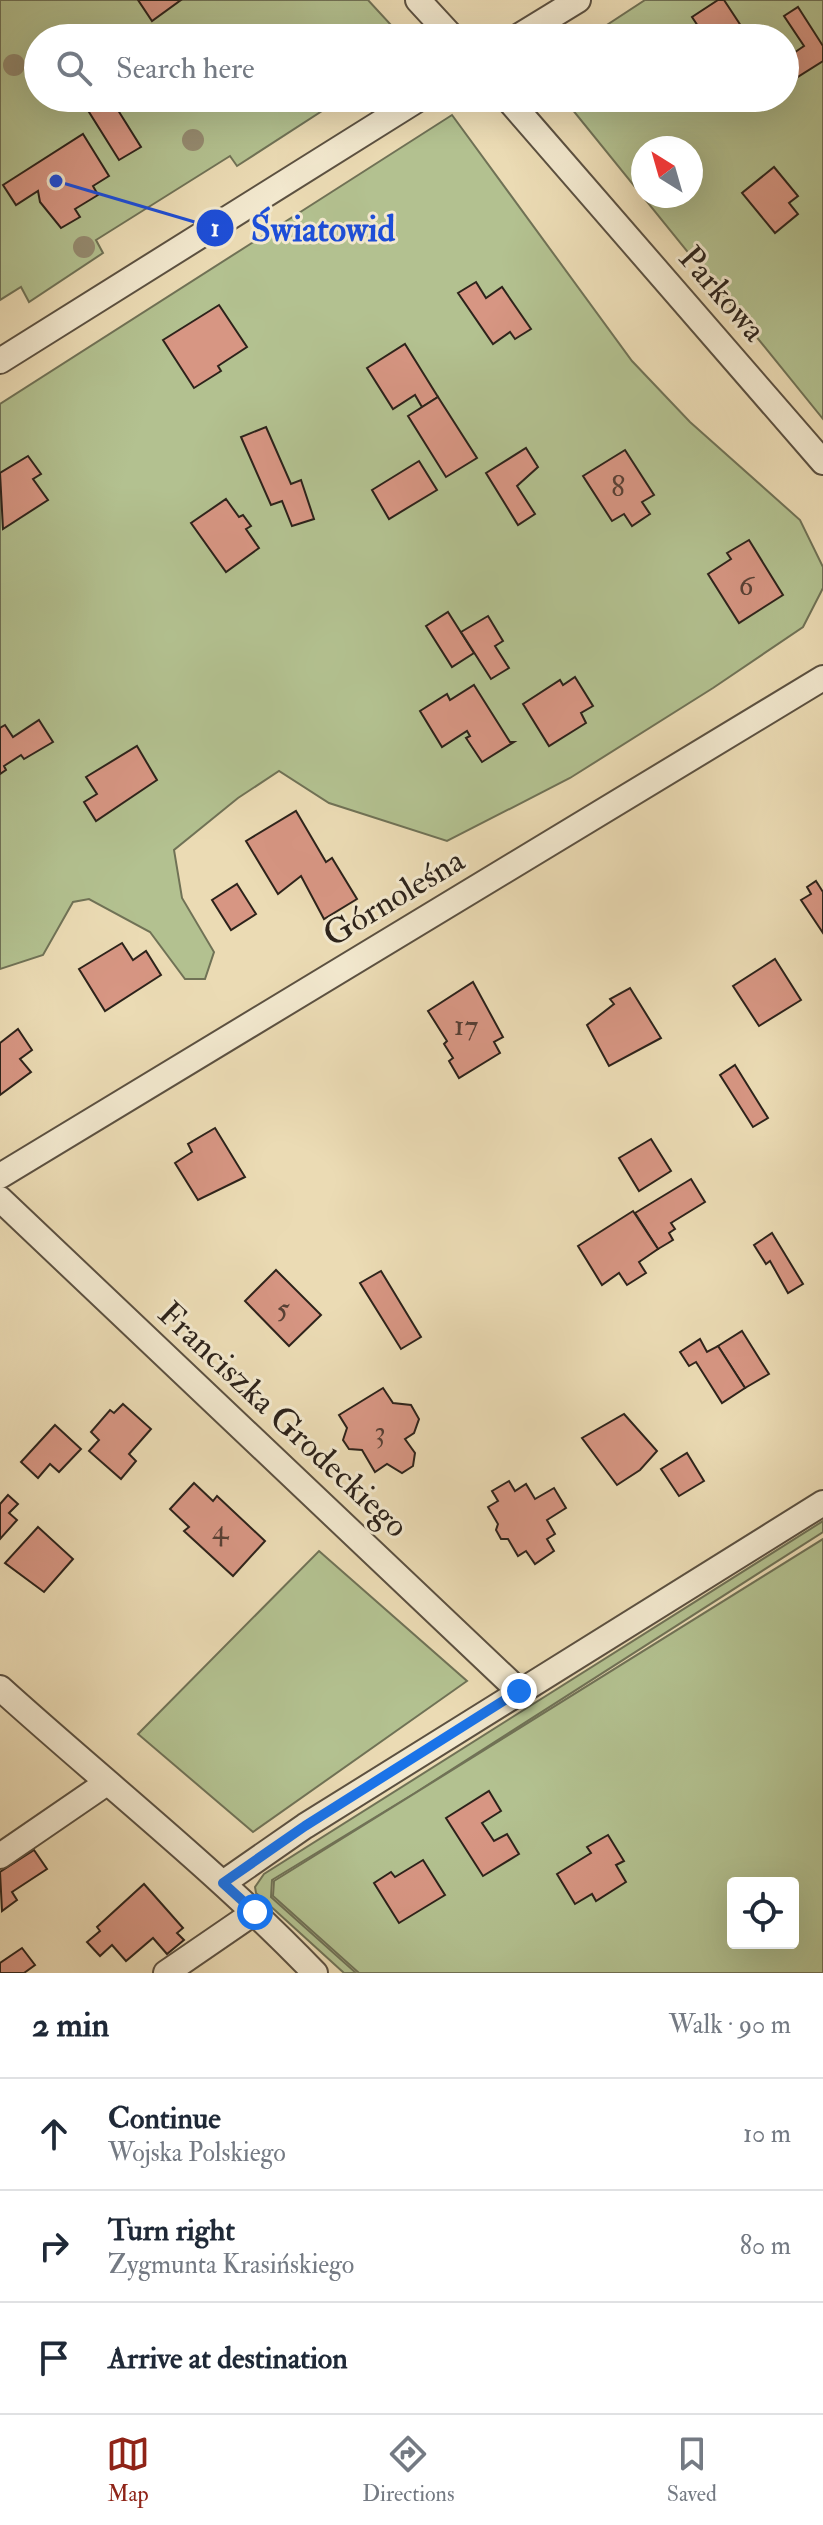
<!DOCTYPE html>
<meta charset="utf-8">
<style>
:root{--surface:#fff;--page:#f6f6f7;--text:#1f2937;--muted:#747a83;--line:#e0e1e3;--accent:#8f2418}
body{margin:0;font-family:"IM FELL Double Pica",serif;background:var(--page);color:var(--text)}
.controls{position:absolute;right:24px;bottom:24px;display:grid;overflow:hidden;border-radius:8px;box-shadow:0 8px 32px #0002}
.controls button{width:72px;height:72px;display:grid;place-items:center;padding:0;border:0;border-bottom:2px solid var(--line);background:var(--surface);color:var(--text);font:40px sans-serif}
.compass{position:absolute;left:631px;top:136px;width:72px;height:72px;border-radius:50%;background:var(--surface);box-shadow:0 8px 32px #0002;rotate:323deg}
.stop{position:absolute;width:24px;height:24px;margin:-18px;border:6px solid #1a73e8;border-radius:50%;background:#fff}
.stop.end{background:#1a73e8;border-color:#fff;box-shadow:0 2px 8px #0008}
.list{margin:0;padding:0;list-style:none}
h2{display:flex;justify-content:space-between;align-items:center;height:104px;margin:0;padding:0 32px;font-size:34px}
h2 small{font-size:26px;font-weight:400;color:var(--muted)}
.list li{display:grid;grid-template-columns:52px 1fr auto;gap:24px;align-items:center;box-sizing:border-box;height:112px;padding:0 32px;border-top:2px solid var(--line)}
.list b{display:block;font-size:30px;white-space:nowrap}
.list p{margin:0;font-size:26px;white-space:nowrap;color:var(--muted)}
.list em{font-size:26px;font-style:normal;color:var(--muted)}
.icon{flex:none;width:44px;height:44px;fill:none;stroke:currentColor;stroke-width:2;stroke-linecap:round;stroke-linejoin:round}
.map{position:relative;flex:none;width:823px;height:1973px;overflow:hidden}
.search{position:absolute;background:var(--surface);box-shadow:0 8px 32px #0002;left:24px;right:24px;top:24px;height:88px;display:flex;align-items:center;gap:20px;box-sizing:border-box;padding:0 28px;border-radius:44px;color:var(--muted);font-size:30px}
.sheet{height:440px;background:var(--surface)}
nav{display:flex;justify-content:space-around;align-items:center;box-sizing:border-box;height:112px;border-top:2px solid var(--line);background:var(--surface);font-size:22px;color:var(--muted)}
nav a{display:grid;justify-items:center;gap:4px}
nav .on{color:var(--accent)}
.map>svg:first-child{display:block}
</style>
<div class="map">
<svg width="823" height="1973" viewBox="0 0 823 1973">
<rect width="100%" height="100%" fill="#ebdbb4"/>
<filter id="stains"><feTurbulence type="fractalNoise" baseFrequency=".0025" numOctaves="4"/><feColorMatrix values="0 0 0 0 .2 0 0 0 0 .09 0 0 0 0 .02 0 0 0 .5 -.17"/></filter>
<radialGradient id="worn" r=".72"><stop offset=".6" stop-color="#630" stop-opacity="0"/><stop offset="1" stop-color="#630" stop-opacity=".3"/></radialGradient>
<g fill="#b3c190" stroke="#707256" stroke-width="2" fill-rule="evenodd">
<polygon points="0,0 368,0 392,26 390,38 38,38 38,98 342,98 237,166 230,156 96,240 103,253 29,302 21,287 0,300"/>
<path d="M645,0H823V419L563,98H785V38H587ZM643,148H691V196H643Z"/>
<polygon points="452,115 632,361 690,422 800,520 823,567 823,588 803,627 713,688 570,778 447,841 329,803 279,771 238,798 174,850 182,898 214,952 205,979 185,979 150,932 89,899 73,902 43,955 0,969 0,404"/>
<polygon points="823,1521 823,1532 415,1793 272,1880 271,1897 356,1973 344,1973 256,1893 255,1887 264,1874"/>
<path d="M823,1539V1973H359L273,1896L274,1881ZM733,1883H793V1943H733Z"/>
<polygon points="319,1551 467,1681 253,1832 138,1734"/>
</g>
<g fill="#d79683" stroke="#2d231b" stroke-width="2">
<polygon points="138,0 181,0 152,21"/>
<polygon points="718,0 724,0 749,38 706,38 692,17"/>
<polygon points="798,7 823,46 823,61 796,78 785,59 804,46 784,16"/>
<polygon points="111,99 141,147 119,160 89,112"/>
<polygon points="83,134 109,176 93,186 98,195 75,209 80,217 61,228 40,202 38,191 16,205 3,185"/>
<polygon points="774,167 798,196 789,203 798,214 775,233 742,193"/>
<polygon points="476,282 486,298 502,287 531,329 515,339 510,332 493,344 458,293"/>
<polygon points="219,305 247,347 218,366 221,371 194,388 163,340"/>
<polygon points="405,344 438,397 422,407 415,395 393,409 367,368"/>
<polygon points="438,397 477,458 446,477 408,416"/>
<polygon points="266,427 291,484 301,480 314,519 292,526 282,501 271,505 241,437"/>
<polygon points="526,448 538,467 517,486 535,514 518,525 486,473"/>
<polygon points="625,450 654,495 642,502 650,514 632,526 624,514 612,521 583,476"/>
<polygon points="28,456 41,474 33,479 48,500 3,529 0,473"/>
<polygon points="419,461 437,490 389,519 372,490"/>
<polygon points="226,499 239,517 243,515 251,526 246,529 259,548 226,572 191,523"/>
<polygon points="749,540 783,595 739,623 708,574 731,559 727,553"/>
<polygon points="448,612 474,653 452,667 426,626"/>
<polygon points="488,616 503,641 495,646 509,668 491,679 461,632"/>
<polygon points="575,677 593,706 581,713 586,723 549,746 523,704 560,680 563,685"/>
<polygon points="474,685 510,742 514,742 482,762 466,738 470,736 467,731 442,747 420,711 447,694 450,700"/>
<polygon points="39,720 53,742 24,759 21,755 4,766 6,770 0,774 0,728 5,725 13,737"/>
<polygon points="137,746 157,780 96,821 84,802 97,794 86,777"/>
<polygon points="296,811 326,862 332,858 357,899 324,919 301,876 278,894 246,841"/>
<polygon points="816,881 823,892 823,933 801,900 811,894 807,887"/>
<polygon points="237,884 256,914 231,930 212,900"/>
<polygon points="122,943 133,960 146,951 161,975 105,1011 79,969"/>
<polygon points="775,959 801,1000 759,1026 733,986"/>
<polygon points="473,982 503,1037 494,1042 500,1053 459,1078 449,1061 453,1058 444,1044 447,1041 428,1011"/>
<polygon points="630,988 661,1038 609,1066 587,1025 614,1004 610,999"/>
<polygon points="18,1029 32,1050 20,1059 31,1072 0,1095 0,1043"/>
<polygon points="735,1065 768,1118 753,1127 720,1075"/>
<polygon points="215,1128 245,1177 198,1200 175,1163 192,1152 188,1144"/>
<polygon points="651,1139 671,1171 639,1191 619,1158"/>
<polygon points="691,1179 705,1202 671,1223 675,1229 669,1233 673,1240 658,1249 635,1213"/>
<polygon points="633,1211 658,1249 639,1262 646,1273 627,1285 619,1273 602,1285 578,1246"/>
<polygon points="772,1233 803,1284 788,1293 770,1261 766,1264 754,1245"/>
<polygon points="276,1270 321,1315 289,1346 245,1301"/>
<polygon points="381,1271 421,1337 401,1349 360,1283"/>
<polygon points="742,1331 769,1374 745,1388 718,1346"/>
<polygon points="700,1339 707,1352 718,1346 745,1388 722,1403 696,1362 689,1366 680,1352"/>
<polygon points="383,1388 393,1403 411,1405 419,1419 414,1433 405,1439 415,1453 413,1466 402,1473 387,1464 375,1472 362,1450 349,1449 343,1440 347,1428 339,1415"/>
<polygon points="123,1404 151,1429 129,1454 136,1461 121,1479 89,1451 99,1440 91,1432 110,1410 114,1413"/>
<polygon points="624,1414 657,1451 640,1470 617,1485 582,1438"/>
<polygon points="55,1425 81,1449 59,1472 50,1464 38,1478 21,1462"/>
<polygon points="687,1453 704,1481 679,1496 661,1469"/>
<polygon points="509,1481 515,1491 526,1484 535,1499 554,1488 566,1508 547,1520 555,1534 547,1539 554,1551 535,1564 526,1551 518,1556 508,1539 501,1539 496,1530 498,1524 488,1507 498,1501 492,1491"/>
<polygon points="194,1483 213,1501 217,1496 265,1541 233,1576 184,1531 189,1527 170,1509"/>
<polygon points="8,1495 18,1504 9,1513 17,1520 0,1539 0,1504"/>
<polygon points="38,1527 73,1559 44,1592 5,1563"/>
<polygon points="489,1791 501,1811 482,1823 494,1841 507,1834 519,1854 483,1876 446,1818"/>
<polygon points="608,1835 624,1861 616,1865 626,1882 596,1901 592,1894 575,1904 557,1874 591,1853 587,1847"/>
<polygon points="34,1850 47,1869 12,1892 17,1900 2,1911 0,1872"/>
<polygon points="423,1860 445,1895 399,1923 374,1883 391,1872 395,1877"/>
<polygon points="144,1884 183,1928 177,1933 184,1940 167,1954 153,1938 126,1961 112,1945 100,1956 87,1942 100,1931 97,1927"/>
<polygon points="22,1948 35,1965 24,1973 0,1973 0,1963"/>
</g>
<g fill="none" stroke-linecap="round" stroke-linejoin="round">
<g stroke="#5c5141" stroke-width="28">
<g id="minor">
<polyline points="418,0 453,38"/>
<polyline points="516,38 578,0"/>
<polyline points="507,98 823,462"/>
<polyline points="0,361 420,98"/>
<polyline points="0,1176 823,678"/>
<polyline points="0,1199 519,1691"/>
<path d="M0,1688C105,1783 217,1871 315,1973"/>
<polyline points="0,1856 105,1784"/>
<polyline points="223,1883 305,1826 823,1503"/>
<polyline points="166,1973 255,1912"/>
</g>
</g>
<use href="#minor" stroke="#f2e8ce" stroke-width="24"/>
</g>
<g fill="#958b70">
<circle cx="14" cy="65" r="11"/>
<circle cx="193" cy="140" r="11"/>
<circle cx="84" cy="247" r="11"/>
</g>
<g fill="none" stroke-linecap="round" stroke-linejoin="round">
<polyline stroke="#1a73e8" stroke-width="10" points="255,1912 223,1883 305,1826 519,1691"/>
</g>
<g text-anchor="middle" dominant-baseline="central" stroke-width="6" stroke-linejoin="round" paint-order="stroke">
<g font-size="30" fill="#584035">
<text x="618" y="486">8</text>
<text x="746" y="585">6</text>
<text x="466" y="1025">17</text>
<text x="283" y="1308">5</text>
<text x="380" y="1431">3</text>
<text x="220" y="1529">4</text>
</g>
<g font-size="34" fill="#2d231b" stroke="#f2e8ce">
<text transform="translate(722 294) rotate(49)">Parkowa</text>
<text transform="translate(394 898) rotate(-31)">Górnoleśna</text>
<text transform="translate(283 1420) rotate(43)">Franciszka Grodeckiego</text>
</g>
</g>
<path fill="none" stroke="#1d4ed8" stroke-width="3" d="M56 181L215 228"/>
<g fill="#1d4ed8" stroke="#f2e8ce" stroke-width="3">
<circle cx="56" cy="181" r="8"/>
<circle cx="215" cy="228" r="20"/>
</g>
<g font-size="24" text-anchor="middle" font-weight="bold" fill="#fff">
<text x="215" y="236">1</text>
</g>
<g font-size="36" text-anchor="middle" font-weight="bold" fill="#1d4ed8" stroke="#f2e8ce" stroke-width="6" stroke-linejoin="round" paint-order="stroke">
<text x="323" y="241">Światowid</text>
</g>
<rect width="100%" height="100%" filter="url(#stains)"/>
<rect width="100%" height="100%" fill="url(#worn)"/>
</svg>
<div class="controls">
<button><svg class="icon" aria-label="locate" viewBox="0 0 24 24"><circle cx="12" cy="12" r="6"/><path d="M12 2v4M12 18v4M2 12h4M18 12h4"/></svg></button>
</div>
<svg class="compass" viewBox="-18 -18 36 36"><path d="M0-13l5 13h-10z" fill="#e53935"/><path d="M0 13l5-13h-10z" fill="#747a83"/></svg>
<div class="stop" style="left:255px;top:1912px"></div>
<div class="stop end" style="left:519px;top:1691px"></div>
<div class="search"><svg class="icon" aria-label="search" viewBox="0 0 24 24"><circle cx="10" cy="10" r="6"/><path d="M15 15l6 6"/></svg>Search here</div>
</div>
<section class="sheet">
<h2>2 min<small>Walk · 90 m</small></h2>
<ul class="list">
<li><svg class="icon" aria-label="ahead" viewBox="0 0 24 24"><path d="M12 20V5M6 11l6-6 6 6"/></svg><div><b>Continue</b><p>Wojska Polskiego</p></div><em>10 m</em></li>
<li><svg class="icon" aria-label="right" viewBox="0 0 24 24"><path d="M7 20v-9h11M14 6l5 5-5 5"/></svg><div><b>Turn right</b><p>Zygmunta Krasińskiego</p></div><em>80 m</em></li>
<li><svg class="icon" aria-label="arrive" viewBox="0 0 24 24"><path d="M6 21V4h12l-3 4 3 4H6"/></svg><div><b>Arrive at destination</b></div></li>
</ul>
</section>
<nav>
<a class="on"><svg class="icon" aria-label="map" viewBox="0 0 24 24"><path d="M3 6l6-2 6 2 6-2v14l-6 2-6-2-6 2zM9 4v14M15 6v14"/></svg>Map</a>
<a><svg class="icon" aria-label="directions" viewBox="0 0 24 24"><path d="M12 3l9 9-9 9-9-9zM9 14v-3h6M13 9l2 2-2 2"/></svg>Directions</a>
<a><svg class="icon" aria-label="saved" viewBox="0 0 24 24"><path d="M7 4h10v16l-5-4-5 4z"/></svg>Saved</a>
</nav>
